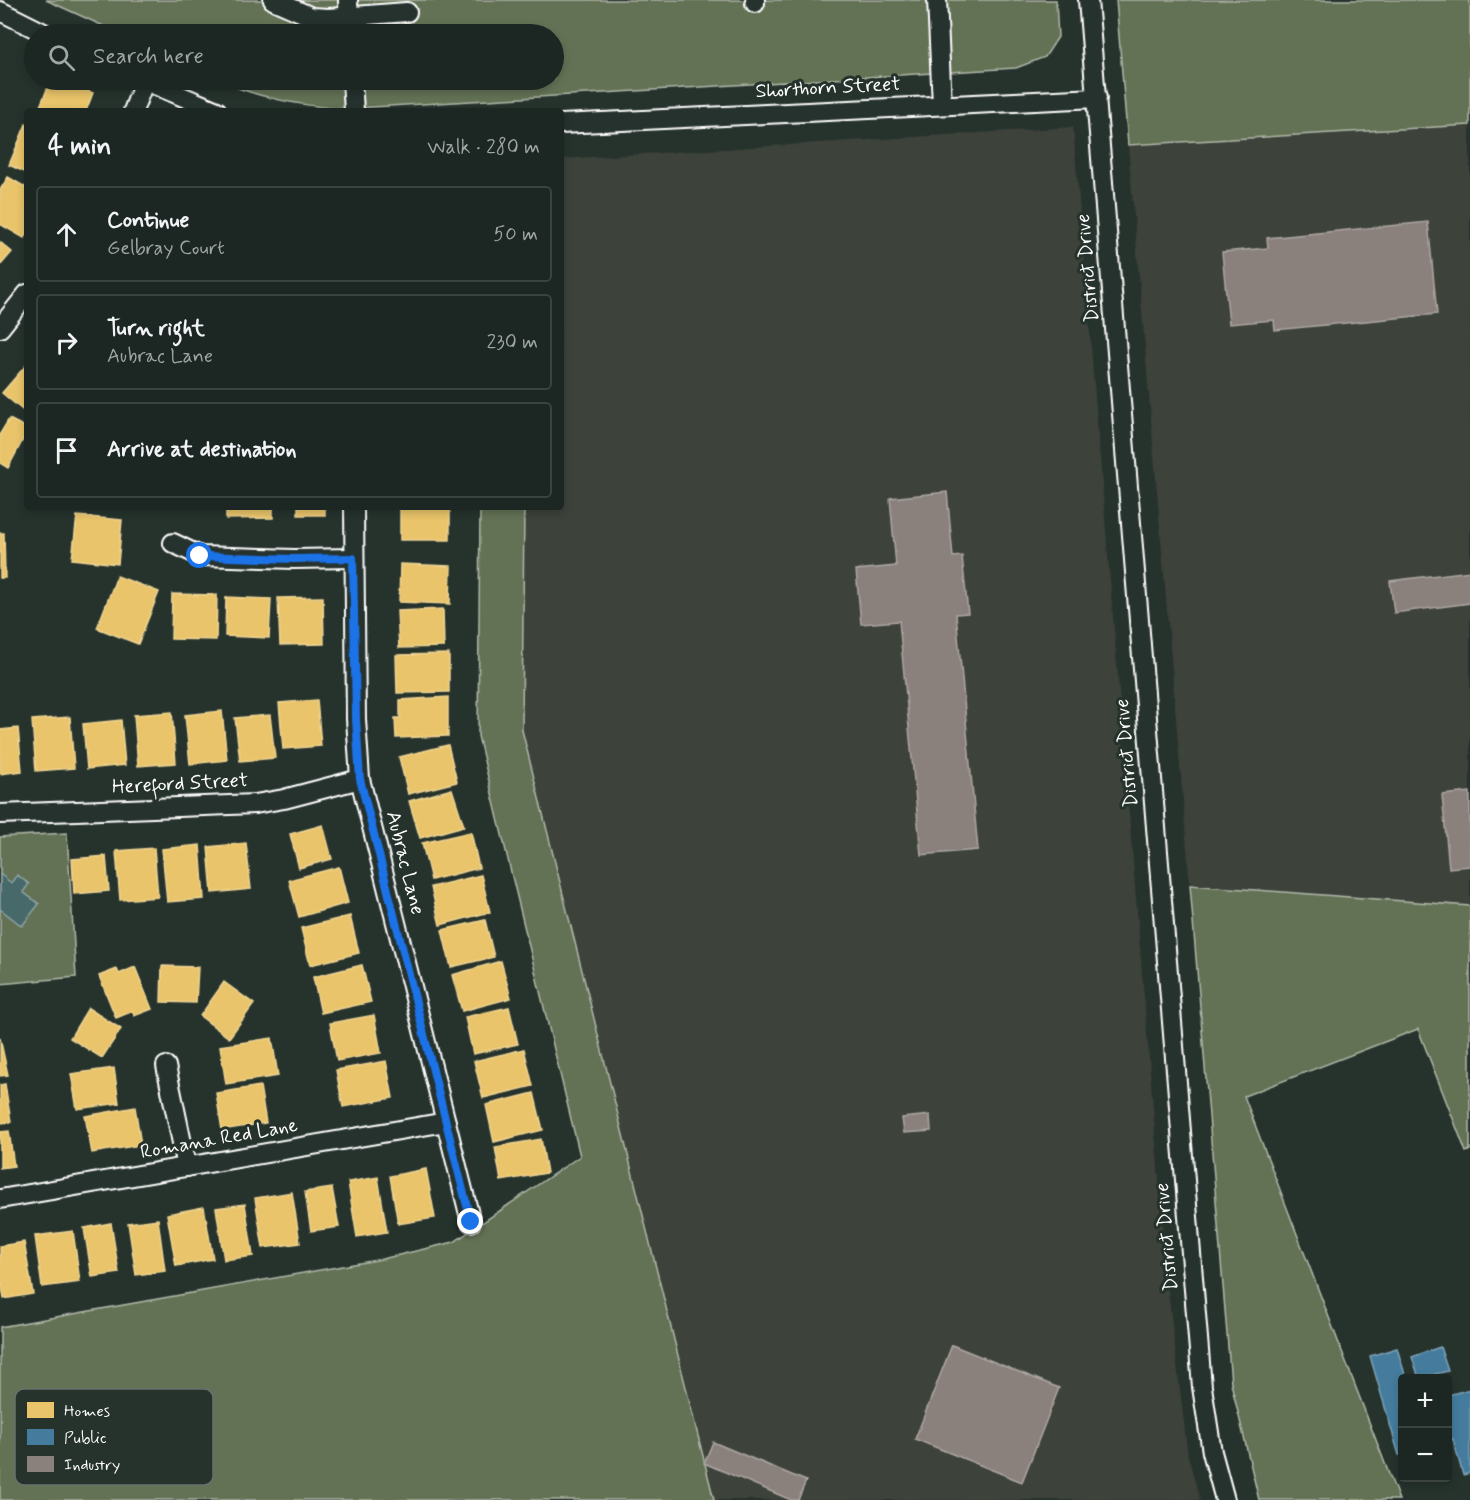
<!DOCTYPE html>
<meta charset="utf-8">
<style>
:root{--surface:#1c2622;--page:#252e2a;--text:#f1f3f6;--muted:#a0a5a5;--line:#3a4340}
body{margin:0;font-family:Mynerve,sans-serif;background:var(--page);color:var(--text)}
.controls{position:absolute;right:18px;bottom:18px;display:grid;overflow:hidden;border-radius:6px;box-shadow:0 3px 9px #0003}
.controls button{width:54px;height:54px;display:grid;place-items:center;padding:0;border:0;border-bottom:2px solid var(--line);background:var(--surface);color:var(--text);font:30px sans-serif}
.stop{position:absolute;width:18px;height:18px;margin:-14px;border:4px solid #1a73e8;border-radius:50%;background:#fff}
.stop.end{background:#1a73e8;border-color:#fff;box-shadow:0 2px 6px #0008}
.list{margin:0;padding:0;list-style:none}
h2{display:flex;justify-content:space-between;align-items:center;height:78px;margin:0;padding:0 24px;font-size:26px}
h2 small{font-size:20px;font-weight:400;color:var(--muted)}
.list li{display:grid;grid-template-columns:39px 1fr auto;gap:18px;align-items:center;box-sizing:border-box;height:96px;margin:0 12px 12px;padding:0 12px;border:2px solid var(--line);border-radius:6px}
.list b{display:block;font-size:22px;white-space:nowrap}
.list p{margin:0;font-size:20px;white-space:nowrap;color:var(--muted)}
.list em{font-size:20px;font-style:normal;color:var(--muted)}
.icon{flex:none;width:33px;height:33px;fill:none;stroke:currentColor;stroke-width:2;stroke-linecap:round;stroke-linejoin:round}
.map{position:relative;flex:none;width:1470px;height:1500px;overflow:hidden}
.search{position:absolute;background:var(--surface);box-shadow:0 3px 9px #0003;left:24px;top:24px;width:540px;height:66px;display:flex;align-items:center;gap:15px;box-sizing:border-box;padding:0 21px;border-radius:33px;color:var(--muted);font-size:22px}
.panel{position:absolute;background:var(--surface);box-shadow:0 3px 9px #0003;left:24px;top:108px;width:540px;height:402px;border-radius:6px}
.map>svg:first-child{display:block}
</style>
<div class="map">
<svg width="1470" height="1500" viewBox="0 0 1470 1500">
<rect width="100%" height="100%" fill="#26332d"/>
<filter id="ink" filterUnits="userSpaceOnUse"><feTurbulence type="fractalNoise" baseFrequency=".0167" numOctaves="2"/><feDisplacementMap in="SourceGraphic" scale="12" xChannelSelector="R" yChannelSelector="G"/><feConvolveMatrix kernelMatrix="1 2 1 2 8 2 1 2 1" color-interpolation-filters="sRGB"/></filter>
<g filter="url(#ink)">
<g fill="#3c423a">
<polygon points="1470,125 1470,906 1190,885 1128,145"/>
<polygon points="1073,127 1168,1291 1188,1456 1200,1500 714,1500 522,730 524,507 561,507 561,159"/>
</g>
<g fill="#647254" stroke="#b2b8aa" stroke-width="1.5">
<path d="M46,0H1056L1058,37L1045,57L1016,68L339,109C294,104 259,98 218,80H554V34H121Z"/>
<polygon points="1116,0 1470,0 1470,125 1128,145"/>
<polygon points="480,507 524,507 522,730 714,1500 0,1500 0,1327 382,1259 454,1242 580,1156 478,736"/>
<polygon points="67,833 76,977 0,984 0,837"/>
<polygon points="1190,885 1470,906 1470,1150 1466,1152 1418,1029 1244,1096 1399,1500 1259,1500 1231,1383"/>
</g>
<polygon fill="#46696b" stroke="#90a5a6" stroke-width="1.5" points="0,874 11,883 17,875 29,884 23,892 39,904 22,926 0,909"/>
<g fill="#e9c46a" stroke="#f0d697" stroke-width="1.5">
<polygon points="51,80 61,80 93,93 86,111 38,111"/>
<polygon points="26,124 27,125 27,173 9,165"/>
<polygon points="8,177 27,188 27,232 24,238 0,224 0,190"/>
<polygon points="0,242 12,252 0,266"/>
<polygon points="27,364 27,414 2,393"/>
<polygon points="9,419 27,428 27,432 8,468 0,463 0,434"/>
<polygon points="226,507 273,507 273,518 226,519"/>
<rect x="298" y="507" width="27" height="8"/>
<rect x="400" y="507" width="50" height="33"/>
<polygon points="77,516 122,520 118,564 72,559"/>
<polygon points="0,533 4,533 5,578 0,578"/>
<polygon points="400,564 451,566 450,604 399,602"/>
<polygon points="117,576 159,592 138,644 97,628"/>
<polygon points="172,594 217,595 216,640 171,639"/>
<polygon points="226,597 271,599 269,638 225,636"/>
<polygon points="323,597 324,644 280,645 278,598"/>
<polygon points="443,609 444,647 399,648 397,611"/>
<polygon points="449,654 449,692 397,693 396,655"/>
<polygon points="448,697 448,736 396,738 395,718 400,718 400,700"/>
<polygon points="317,700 321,746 283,749 279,703"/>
<polygon points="222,711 227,760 190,764 185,715"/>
<polygon points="172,712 176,763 138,766 134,715"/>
<polygon points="270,715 275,758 240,761 235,718"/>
<polygon points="70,717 74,768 36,771 32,720"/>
<polygon points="121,720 125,765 87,769 83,724"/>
<polygon points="18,728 22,771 0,774 0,730"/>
<polygon points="448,745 457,782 408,794 399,757"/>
<polygon points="452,789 464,826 420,838 409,801"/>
<polygon points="323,825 332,859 299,868 290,834"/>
<polygon points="471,832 479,868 431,880 422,843"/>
<polygon points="246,843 251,889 212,893 208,847"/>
<polygon points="200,845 204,899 167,902 162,849"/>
<polygon points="154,848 158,897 120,900 116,851"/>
<polygon points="106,856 109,891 74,894 72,859"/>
<polygon points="339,867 348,903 299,917 289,880"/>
<polygon points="481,875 490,912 440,925 431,887"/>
<polygon points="350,916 359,953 310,965 301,928"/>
<polygon points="485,920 494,957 451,967 442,930"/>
<polygon points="501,961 511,998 462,1011 452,975"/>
<polygon points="362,965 371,1002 321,1013 313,977"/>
<polygon points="162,966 198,967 196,1003 161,1002"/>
<polygon points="135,967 152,1009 134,1016 133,1011 116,1018 99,976 117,969 119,974"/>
<polygon points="224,982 254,1004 229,1038 200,1016"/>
<polygon points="509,1007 518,1044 473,1054 465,1017"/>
<polygon points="88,1008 121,1029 102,1058 70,1038"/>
<polygon points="374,1015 381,1053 337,1061 330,1023"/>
<polygon points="0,1038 8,1075 0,1076"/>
<polygon points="272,1038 278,1076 226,1084 220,1046"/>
<polygon points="524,1049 533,1086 483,1098 474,1061"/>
<polygon points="386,1061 393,1098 343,1107 336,1070"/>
<polygon points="114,1068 119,1103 77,1109 71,1074"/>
<polygon points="5,1084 11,1122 0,1123 0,1085"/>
<polygon points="260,1086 266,1123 222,1130 216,1093"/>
<polygon points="534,1093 543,1130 494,1142 486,1105"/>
<polygon points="135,1107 141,1145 92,1153 85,1116"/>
<polygon points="9,1131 14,1166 0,1168 0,1132"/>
<polygon points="541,1139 547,1173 501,1181 495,1147"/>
<polygon points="426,1169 435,1218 398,1224 390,1176"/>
<polygon points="378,1177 387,1232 357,1237 348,1182"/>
<polygon points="332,1188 339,1227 311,1231 305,1192"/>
<polygon points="292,1192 300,1243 263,1248 255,1198"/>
<polygon points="245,1204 253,1256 224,1260 216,1208"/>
<polygon points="204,1207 213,1259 176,1266 167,1214"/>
<polygon points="158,1219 165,1271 136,1275 128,1223"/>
<polygon points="111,1223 119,1273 92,1277 84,1228"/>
<polygon points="73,1231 80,1282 42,1287 35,1236"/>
<polygon points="24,1242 33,1294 4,1299 0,1275 0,1246"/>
</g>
<g fill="#457b9d" stroke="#7da3ba" stroke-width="1.5">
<polygon points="1440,1347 1448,1371 1419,1378 1412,1357"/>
<polygon points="1397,1348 1406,1378 1402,1378 1402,1454 1399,1455 1370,1356"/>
<polygon points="1470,1389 1470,1473 1463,1475 1453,1439 1448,1441 1448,1395"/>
</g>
<g fill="#8a817c" stroke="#ada7a3" stroke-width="1.5">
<polygon points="1428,222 1437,314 1275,330 1274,320 1229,324 1222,252 1268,248 1267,238"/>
<polygon points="947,492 953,557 962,556 968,613 956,614 978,850 921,855 899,621 861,624 856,570 896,566 890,498"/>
<polygon points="1470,571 1470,603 1394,613 1390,581"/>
<polygon points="1470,792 1470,866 1449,868 1442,795"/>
<polygon points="930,1115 931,1131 904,1133 902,1118"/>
<polygon points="952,1345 1059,1388 1022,1482 915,1439"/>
<polygon points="713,1442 806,1481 798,1500 791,1500 704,1463"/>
</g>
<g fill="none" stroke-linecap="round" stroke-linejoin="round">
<g stroke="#fff" stroke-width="22">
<g id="street">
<polyline points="273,0 312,17 328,18 407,12"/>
<polyline points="348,0 349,34"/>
<polyline points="755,0 755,3"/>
<polyline points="937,0 942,105"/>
<polyline points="1088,0 1202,1387 1212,1452 1225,1500"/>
<polyline points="0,11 46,34"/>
<polyline points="143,80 217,111"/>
<polyline points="352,80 354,111"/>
<polyline points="133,111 145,80"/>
<polyline points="561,124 1097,98"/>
<polyline points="0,328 27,294"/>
<polyline points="354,507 356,719 360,779 471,1222"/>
<polyline points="173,543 200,556 294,559 353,558"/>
<polyline points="0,814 255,804 284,799 360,779"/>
<polyline points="166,1066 187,1167"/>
<polyline points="0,1199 446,1122"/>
</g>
</g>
<use href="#street" stroke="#26332d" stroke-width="18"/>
</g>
</g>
<g fill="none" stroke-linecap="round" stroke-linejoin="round" filter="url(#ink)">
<polyline stroke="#1a73e8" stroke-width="8" points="200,556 294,559 353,558 356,719 360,779 471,1222"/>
</g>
<g text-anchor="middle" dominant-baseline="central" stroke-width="6" stroke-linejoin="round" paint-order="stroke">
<g font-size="20" fill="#fff" stroke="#26332d">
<text transform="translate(828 88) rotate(-3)">Shorthorn Street</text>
<text transform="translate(1088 268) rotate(-95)">District Drive</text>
<text transform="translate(1127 753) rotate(-95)">District Drive</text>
<text transform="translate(180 784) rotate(-3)">Hereford Street</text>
<text transform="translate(405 863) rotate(76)">Aubrac Lane</text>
<text transform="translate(219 1139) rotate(-10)">Romana Red Lane</text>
<text transform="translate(1167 1237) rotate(-95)">District Drive</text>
</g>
</g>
<rect x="15" y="1389" width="198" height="96" rx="9" fill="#26332d" stroke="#67706c" stroke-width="1.5"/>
<rect x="27" y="1402" width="27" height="16" fill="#e9c46a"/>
<rect x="27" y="1429" width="27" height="16" fill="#457b9d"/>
<rect x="27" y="1456" width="27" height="16" fill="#8a817c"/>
<g font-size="16" fill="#fff">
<text x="64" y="1416">Homes</text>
<text x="64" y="1443">Public</text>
<text x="64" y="1470">Industry</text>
</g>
</svg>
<div class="controls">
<button>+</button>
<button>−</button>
</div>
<div class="stop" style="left:200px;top:556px"></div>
<div class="stop end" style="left:471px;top:1222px"></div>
<div class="search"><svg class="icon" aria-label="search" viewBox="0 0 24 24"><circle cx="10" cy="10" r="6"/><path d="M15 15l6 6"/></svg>Search here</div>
<section class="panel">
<h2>4 min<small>Walk · 280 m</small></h2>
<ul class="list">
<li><svg class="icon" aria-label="ahead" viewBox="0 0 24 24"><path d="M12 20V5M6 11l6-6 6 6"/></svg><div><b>Continue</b><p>Gelbray Court</p></div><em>50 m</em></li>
<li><svg class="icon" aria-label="right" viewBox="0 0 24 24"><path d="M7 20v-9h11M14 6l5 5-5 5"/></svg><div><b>Turn right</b><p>Aubrac Lane</p></div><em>230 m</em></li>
<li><svg class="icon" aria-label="arrive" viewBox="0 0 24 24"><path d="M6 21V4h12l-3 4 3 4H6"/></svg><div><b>Arrive at destination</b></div></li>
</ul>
</section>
</div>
